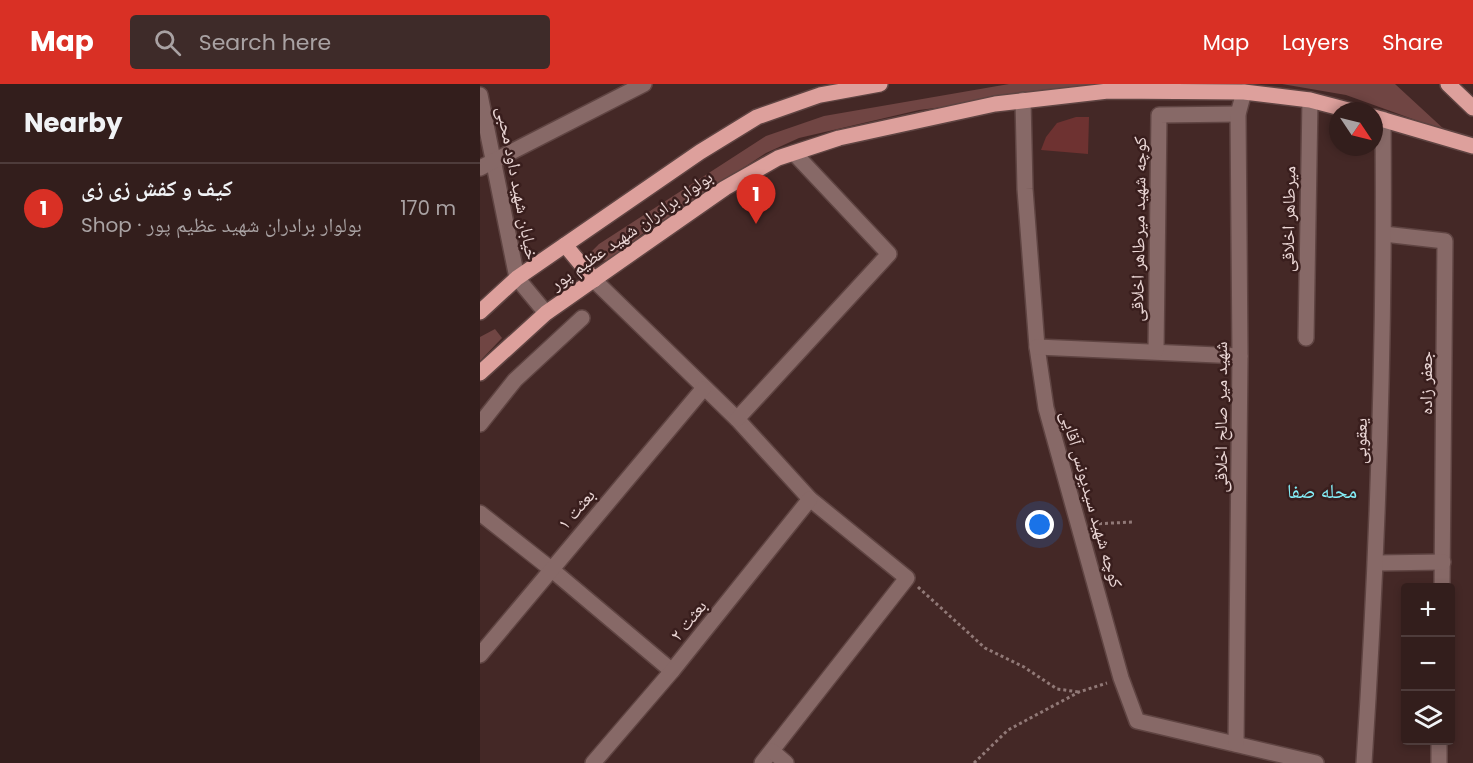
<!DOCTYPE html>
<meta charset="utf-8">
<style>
:root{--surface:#331e1c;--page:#3e2b29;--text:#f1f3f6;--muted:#a9a2a3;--line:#4e3c3b;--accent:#d93025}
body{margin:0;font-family:Poppins,"Noto Naskh Arabic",sans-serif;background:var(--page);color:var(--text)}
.controls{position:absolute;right:18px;bottom:18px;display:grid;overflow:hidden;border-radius:6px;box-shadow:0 3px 9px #0003}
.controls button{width:54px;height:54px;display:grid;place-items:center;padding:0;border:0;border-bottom:2px solid var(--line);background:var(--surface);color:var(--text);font:30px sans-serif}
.compass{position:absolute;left:849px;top:18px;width:54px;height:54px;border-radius:50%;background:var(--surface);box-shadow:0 3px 9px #0003;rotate:125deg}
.you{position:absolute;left:560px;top:441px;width:21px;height:21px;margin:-15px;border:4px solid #fff;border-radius:50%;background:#1a73e8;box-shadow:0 0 0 9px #1a73e833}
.badge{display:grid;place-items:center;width:39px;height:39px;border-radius:50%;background:var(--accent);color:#fff;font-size:20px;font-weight:700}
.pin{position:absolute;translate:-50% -50px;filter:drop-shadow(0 2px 3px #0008)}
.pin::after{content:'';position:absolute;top:32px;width:21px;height:18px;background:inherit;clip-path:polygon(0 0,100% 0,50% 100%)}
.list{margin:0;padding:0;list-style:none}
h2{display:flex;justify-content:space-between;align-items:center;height:78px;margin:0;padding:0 24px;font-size:26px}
h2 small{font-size:20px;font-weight:400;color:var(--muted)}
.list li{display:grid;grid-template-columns:39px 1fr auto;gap:18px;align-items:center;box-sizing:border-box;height:90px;padding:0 24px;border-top:2px solid var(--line)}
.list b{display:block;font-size:22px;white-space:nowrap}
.list p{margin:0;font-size:20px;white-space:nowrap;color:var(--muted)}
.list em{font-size:20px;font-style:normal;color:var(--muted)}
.icon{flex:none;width:33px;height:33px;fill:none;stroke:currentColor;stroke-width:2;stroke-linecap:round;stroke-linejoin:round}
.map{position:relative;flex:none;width:993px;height:679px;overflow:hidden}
header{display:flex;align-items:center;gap:36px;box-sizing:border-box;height:84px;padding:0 30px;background:var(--accent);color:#fff}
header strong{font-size:28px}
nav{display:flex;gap:33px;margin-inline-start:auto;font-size:21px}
.search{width:420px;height:54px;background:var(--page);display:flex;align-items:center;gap:15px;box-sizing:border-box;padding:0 21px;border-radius:6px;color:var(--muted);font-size:22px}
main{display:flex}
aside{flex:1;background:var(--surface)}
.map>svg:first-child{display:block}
</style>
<header>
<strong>Map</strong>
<div class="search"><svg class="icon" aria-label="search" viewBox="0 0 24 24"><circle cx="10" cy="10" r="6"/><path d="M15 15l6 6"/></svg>Search here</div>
<nav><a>Map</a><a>Layers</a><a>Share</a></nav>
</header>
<main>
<aside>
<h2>Nearby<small></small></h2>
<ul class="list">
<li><span class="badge">1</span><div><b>کیف و کفش زی زی</b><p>Shop · بولوار برادران شهید عظیم‌ پور</p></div><em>170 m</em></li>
</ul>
</aside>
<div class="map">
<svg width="993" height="679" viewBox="0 0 993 679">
<rect width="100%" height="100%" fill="#442826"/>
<g fill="#704543">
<polygon points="529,0 651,0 439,26 319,54 286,69 161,151 130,176 116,177 110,169 119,160 286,52 344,32"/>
<polygon points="802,0 915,0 966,47 866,11"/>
<polygon points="15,245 22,254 0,277 0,253"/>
</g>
<polygon fill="#6e3231" points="596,33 609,33 608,70 561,66 566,53 577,39"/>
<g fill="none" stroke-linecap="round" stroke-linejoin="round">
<g stroke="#5f4442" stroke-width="18">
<g id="minor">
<polyline points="0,11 37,194 66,229"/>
<polyline points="543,16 545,105 557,263 566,324 641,594 657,637 836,679"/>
<polyline points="0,84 164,0"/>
<polyline points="904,150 965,157 962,504"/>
<polyline points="114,196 257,335 330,415 427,494 282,679"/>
<polyline points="826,254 830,16"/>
<polyline points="557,263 760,272"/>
<polyline points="676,266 679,31 758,30"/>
<polyline points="257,335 409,170 314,69"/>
<polyline points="0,340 35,296 102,234"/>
<polyline points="0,429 71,485 192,587"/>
<polyline points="897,479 963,478"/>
<polyline points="0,571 223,305"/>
<polyline points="756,660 760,272 758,30 764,8"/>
<polyline points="292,667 306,679"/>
<polyline points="113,679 192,587 330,415"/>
<path d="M884,679C898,465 905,250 903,35"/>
<polyline points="959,679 959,656"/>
</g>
</g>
<g stroke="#5f4442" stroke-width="18">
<g id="major">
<polyline points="968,0 993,24"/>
<polyline points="894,33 993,62"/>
<polyline points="85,161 114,196"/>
<polyline points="0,228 37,194 220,68 277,33 340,11 400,0"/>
<polyline points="0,289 66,229 245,104 298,74 359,54 515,20 628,7 764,8 830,16 872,27"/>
</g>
</g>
<g stroke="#917977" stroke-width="3" stroke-dasharray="3 3" stroke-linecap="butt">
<polyline points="613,440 653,438"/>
<polyline points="438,503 505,564 544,583 577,605 599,608"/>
<polyline points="494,679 528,646 599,608 627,599"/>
</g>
<use href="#minor" stroke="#876967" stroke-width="15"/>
<use href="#major" stroke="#dda09c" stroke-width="15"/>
</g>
<g text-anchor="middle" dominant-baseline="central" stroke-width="5" stroke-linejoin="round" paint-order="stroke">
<g font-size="18" fill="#ebd7d6" stroke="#391e1d">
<text transform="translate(38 99) rotate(79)">خیابان شهید داود محبی</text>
<text transform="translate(808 135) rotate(-89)">میرطاهر اخلاقی</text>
<text transform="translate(658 145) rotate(-89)">کوچه شهید میرطاهر اخلاقی</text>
<text transform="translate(151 146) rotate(-35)">بولوار برادران شهید عظیم‌ پور</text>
<text transform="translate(945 299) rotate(-90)">جعفر زاده</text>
<text transform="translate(740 333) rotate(-90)">شهید میر صالح اخلاقی</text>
<text transform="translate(880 357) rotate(-89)">یعقوبی</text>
<text transform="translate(612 415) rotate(74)">کوچه شهید سیدیونس آقایی</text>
<text transform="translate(96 425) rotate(-50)">بعثت ۱</text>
<text transform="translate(208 536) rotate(-51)">بعثت ۲</text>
</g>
<g font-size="20" fill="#84eff8" stroke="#391e1d">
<text x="842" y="407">محله صفا</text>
</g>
</g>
</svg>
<div class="controls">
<button>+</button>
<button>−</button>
<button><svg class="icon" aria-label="layers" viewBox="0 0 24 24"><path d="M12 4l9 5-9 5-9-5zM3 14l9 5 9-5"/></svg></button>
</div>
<svg class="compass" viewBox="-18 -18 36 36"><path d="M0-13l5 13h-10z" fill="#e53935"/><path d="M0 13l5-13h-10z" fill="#a9a2a3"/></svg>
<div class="you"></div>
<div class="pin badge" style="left:276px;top:140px">1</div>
</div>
</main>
